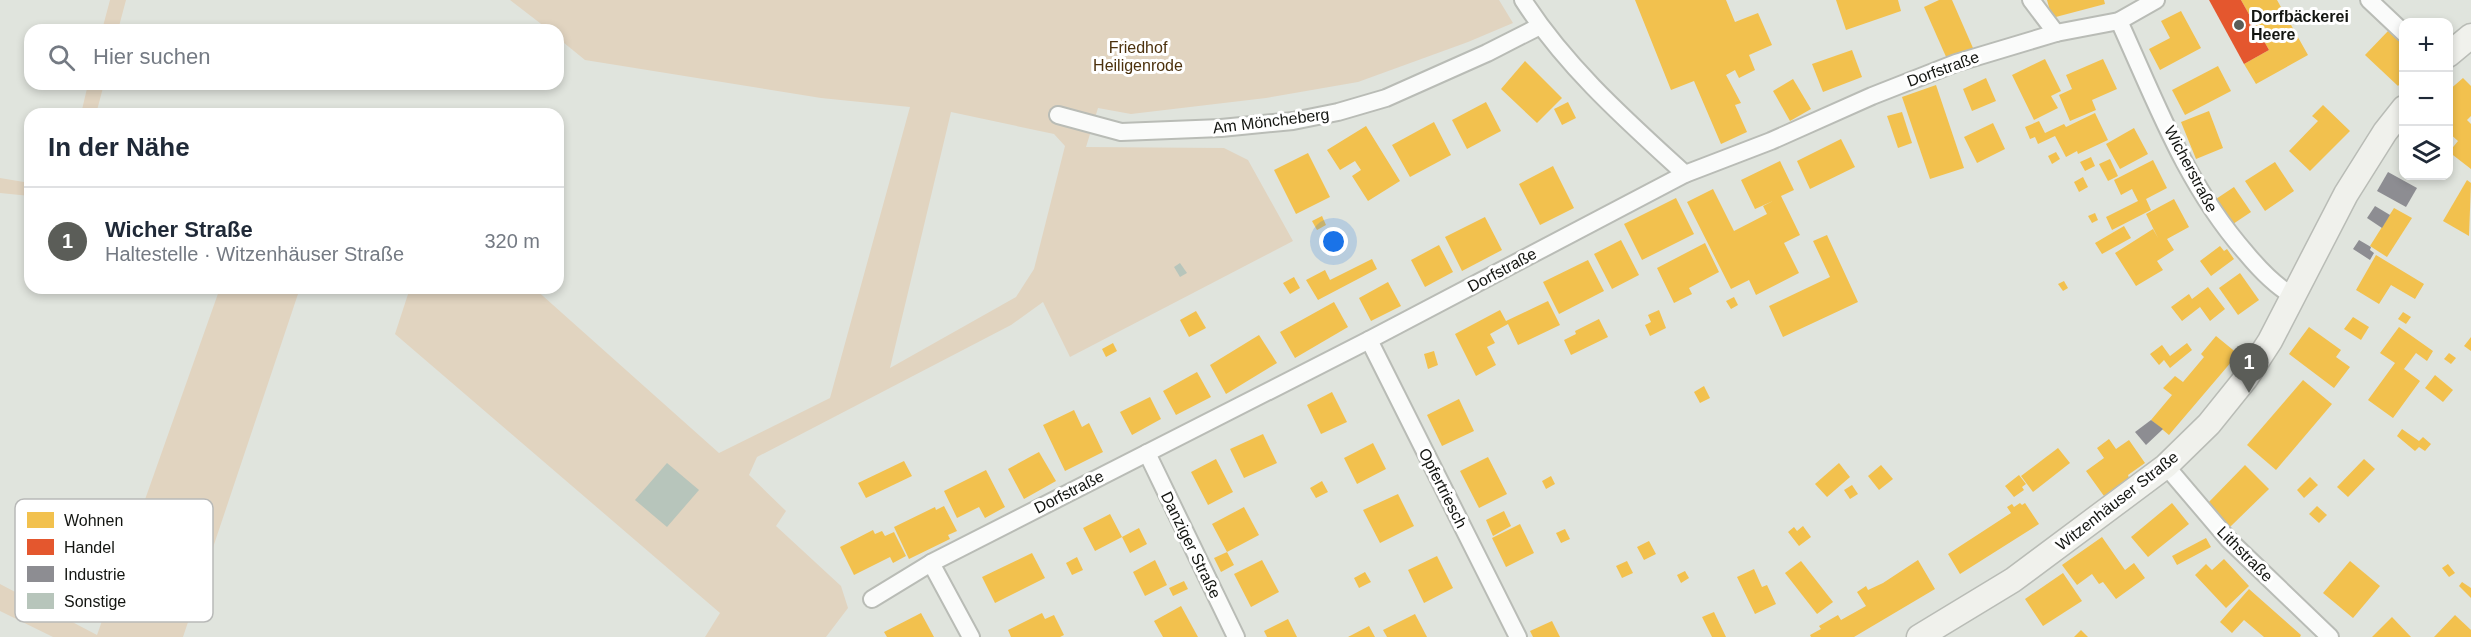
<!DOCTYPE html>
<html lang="de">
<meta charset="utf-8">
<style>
:root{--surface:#fff;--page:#f6f6f7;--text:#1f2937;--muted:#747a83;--line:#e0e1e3;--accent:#5b5d58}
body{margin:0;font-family:Arial,sans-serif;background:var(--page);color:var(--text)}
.controls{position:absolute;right:18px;top:18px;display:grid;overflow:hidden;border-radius:12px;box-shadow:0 3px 9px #0003}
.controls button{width:54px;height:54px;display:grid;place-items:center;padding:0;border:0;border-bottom:2px solid var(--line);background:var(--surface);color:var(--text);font:30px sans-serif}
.you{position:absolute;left:1334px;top:242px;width:21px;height:21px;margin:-15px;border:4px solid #fff;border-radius:50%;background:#1a73e8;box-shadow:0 0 0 9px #1a73e833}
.badge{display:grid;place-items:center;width:39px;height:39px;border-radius:50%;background:var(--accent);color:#fff;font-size:20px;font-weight:700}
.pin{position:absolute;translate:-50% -50px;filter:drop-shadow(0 2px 3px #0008)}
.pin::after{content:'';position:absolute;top:32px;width:21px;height:18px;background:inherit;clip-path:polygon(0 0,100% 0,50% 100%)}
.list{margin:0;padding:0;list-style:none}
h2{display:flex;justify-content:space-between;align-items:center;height:78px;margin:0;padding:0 24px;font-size:26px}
h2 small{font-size:20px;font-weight:400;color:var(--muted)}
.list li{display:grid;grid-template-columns:39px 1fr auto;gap:18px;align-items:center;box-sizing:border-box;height:108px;padding:0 24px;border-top:2px solid var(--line)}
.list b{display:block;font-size:22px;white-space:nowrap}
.list p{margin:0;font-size:20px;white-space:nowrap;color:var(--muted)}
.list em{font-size:20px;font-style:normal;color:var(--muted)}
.icon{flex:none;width:33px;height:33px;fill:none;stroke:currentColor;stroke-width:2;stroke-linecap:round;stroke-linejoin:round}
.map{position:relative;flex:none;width:2471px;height:637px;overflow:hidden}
.search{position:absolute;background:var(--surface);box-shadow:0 3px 9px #0003;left:24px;top:24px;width:540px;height:66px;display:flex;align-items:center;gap:15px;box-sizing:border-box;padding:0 21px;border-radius:18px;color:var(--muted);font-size:22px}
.panel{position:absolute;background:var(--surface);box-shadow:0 3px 9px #0003;left:24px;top:108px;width:540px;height:186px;border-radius:18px}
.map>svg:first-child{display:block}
</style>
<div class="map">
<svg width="2471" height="637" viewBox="0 0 2471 637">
<rect width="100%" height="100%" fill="#e0e4dd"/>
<g fill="#e1d4c0" fill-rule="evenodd">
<polygon points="110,0 126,0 118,30 102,30"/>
<path d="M510,0H1499L1513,23L1468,42L1358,82L1266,98L1131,114L1098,108L1086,147L1224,148L1248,160L1293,241L1070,357L1043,302L1011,325L757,457L749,475L786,511L776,526L841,586L848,608L826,637H705L720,613L395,334L410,288H534L719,453L830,398L910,107L821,98L585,60L558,38V30H549ZM951,112L1054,134L1065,146L1034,269L1016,297L890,368Z"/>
<polygon points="88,84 104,84 96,114 81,114"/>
<polygon points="0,178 30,183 30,196 0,193"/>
<polygon points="220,288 300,288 183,637 53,637 0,611 0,584 97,635"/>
</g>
<g fill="#f2c14e">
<polygon points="1635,0 1726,0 1735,22 1758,13 1772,45 1749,55 1755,70 1739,78 1735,70 1726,75 1741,103 1735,105 1747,132 1721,144 1694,81 1671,90"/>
<polygon points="1836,0 1898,0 1901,11 1846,30"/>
<polygon points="1939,0 1952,0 1973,48 1947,59 1924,7"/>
<polygon points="2047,0 2104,0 2105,4 2052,18"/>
<polygon points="2241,0 2277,0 2308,55 2256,84 2244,64 2269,50"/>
<polygon points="2181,11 2201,48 2160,70 2149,49 2170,38 2161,21"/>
<polygon points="2389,30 2403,44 2403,80 2398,86 2365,55"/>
<polygon points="1852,50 1862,77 1823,92 1812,64"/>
<polygon points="2045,59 2061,91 2051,96 2058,108 2034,120 2012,75"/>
<polygon points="2103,59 2117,89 2092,100 2096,110 2070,121 2059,95 2072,89 2066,75"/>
<polygon points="1525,61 1562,98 1537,123 1501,89"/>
<polygon points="2218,66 2231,91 2185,115 2172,90"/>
<polygon points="1986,78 1996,101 1972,111 1963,89"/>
<polygon points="2463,78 2471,86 2471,116 2467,120 2471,124 2471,169 2449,152 2458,141 2448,132 2448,91"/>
<polygon points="1793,79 1811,109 1790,121 1773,91"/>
<polygon points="1936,85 1964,168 1930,179 1902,97"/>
<polygon points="1486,102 1501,131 1467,149 1452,120"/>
<polygon points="1568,102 1576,118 1562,125 1554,109"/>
<polygon points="2323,105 2350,131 2310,171 2289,151 2318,121 2312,116"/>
<polygon points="2209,111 2223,148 2196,159 2181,122"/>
<polygon points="1902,112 1912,143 1898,148 1887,116"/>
<polygon points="2095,113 2108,140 2078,154 2077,151 2066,157 2055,136 2038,144 2035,137 2030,139 2025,127 2039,121 2045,133 2064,124 2066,127"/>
<polygon points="1434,122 1451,155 1410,177 1392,145"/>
<polygon points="1993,123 2005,149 1977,163 1964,137"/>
<polygon points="1366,126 1400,181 1368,201 1352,176 1361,170 1355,161 1340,170 1327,150"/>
<polygon points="2134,128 2148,154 2120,169 2106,144"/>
<polygon points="1841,139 1855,167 1810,189 1797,161"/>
<polygon points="2056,152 2060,159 2052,164 2048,156"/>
<polygon points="1308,153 1330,197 1296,214 1274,170"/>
<polygon points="2091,157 2095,166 2085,171 2080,162"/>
<polygon points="2110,159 2118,176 2108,181 2099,164"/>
<polygon points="2153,160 2167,188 2146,199 2151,210 2112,230 2106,217 2138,201 2132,189 2121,195 2114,180"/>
<polygon points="1780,161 1794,190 1781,196 1800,235 1784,243 1799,273 1756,295 1749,280 1731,289 1687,202 1713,189 1734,231 1767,214 1763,206 1773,201 1755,209 1741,180"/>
<polygon points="2275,162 2294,191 2265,211 2245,181"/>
<polygon points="1553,166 1574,208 1540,225 1519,184"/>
<polygon points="2083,177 2088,187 2079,192 2074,182"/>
<polygon points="2467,180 2471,183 2469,236 2443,221"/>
<polygon points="2234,187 2251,212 2233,224 2216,199"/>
<polygon points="1676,198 1694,234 1642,260 1624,224"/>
<polygon points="2174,199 2189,227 2167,239 2174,250 2157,261 2163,270 2136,286 2115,253 2153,229 2158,238 2146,214"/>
<polygon points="2394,208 2412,218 2387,257 2370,246"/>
<polygon points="2095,213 2098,220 2092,223 2088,216"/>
<polygon points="1322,216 1326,225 1317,230 1312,221"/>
<polygon points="1485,217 1502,250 1462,271 1445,237"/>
<polygon points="2124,226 2131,238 2102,254 2095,243"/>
<polygon points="1827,235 1858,302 1783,337 1769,306 1830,277 1813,241"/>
<polygon points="1621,240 1639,275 1612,289 1594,254"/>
<polygon points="1705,243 1719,272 1689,288 1692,294 1674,303 1657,268"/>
<polygon points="1439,245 1453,272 1425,287 1411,260"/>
<polygon points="2220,246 2224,251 2227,249 2234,259 2211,276 2200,261"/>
<polygon points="2376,255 2424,284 2415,299 2391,285 2379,304 2356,290"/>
<polygon points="1372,259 1377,269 1318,300 1306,280 1325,270 1330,280"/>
<polygon points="1588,260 1604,291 1559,314 1543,282"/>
<polygon points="2240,273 2259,300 2238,315 2219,288"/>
<polygon points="1294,277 1300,288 1290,294 1283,283"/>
<polygon points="2064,281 2068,288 2063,291 2058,284"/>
<polygon points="1388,282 1401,306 1371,321 1359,298"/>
<polygon points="2208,287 2225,309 2210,321 2200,307 2182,321 2171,307 2189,294 2192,299"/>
<polygon points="1734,297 1738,305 1731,309 1726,301"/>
<polygon points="1548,301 1560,325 1518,345 1508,324 1490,334 1495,343 1487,347 1496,365 1476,376 1455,334 1500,310 1506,321"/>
<polygon points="1334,302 1348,327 1295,358 1280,332"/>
<polygon points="1659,310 1666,328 1650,336 1645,325 1651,322 1648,315"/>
<polygon points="1196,311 1206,328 1189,337 1180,320"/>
<polygon points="2403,312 2411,317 2406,324 2398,319"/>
<polygon points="2353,317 2369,327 2361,340 2344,329"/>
<polygon points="1599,319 1608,337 1571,355 1564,340 1576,334 1575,331"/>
<polygon points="2309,327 2341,350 2336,357 2350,367 2334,388 2289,354"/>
<polygon points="2399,327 2433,351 2427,361 2416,353 2404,369 2420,381 2393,418 2368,400 2395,363 2380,353"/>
<polygon points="1259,335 1277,363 1226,394 1210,365"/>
<polygon points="2216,336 2238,354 2169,435 2151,420 2172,395 2163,388 2175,376 2183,382 2204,357 2201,354"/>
<polygon points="2471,337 2471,351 2464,346"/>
<polygon points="1113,343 1117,351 1106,357 1102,349"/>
<polygon points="2187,343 2192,350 2170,368 2164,360 2159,365 2150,354 2162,345 2170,356"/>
<polygon points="1434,351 1438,365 1428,369 1424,354"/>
<polygon points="2449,353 2456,358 2451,364 2444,359"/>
<polygon points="1197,372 1211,397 1176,415 1163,391"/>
<polygon points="2435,375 2453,390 2443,402 2425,388"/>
<polygon points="2303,380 2332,404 2276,470 2247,445"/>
<polygon points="1704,386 1710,398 1700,403 1694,392"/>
<polygon points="1332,392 1347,422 1321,434 1307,405"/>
<polygon points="1150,397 1161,419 1132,435 1120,412"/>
<polygon points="1459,399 1474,431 1442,446 1427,415"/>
<polygon points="1074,410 1082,427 1089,423 1103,452 1065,471 1043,425"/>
<polygon points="2402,429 2419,441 2423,437 2431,444 2425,451 2419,447 2415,451 2397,436"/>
<polygon points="1263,434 1277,463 1244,478 1230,449"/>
<polygon points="2109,439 2116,449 2129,440 2145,463 2128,475 2129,478 2104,496 2086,471 2104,458 2097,448"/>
<polygon points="1373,443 1386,469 1357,484 1344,458"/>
<polygon points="2058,448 2070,463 2033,492 2021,476"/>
<polygon points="1039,452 1056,481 1024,499 1008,469"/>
<polygon points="1488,457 1507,494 1479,508 1460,471"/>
<polygon points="1216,459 1233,492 1208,505 1191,472"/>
<polygon points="2364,459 2375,469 2348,497 2337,487"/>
<polygon points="904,461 912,476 866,498 858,483"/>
<polygon points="1839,463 1850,477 1827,497 1815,484"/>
<polygon points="1881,465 1893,479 1879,490 1868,476"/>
<polygon points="2245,465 2269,489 2230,527 2207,504"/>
<polygon points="986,470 1005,507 985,518 979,507 957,518 944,491"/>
<polygon points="2019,475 2026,484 2022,487 2024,490 2014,497 2005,486"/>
<polygon points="1551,476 1555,484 1546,489 1542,481"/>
<polygon points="2310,477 2318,485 2304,498 2297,490"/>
<polygon points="1322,481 1328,492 1316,498 1310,488"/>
<polygon points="1852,485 1858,494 1850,499 1844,490"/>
<polygon points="1398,494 1414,526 1380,543 1363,510"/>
<polygon points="2020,503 2022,505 2025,503 2039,524 1960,574 1948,554 2011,513 2007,507 2012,504 2014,507"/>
<polygon points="2172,503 2189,524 2148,557 2131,537"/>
<polygon points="944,506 957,531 948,535 950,539 909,559 894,527 935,507 936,510"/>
<polygon points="2317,506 2327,515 2319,523 2309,514"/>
<polygon points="1244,507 1259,535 1227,552 1212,524"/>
<polygon points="1504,511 1511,526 1493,536 1486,520"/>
<polygon points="1110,514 1122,537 1139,528 1147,544 1130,553 1122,537 1095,551 1083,528"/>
<polygon points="1520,524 1534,553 1506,567 1492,538"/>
<polygon points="1803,526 1811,537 1799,546 1788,532 1794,527 1797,531"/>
<polygon points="1565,529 1570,539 1561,543 1556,533"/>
<polygon points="873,530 875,534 882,531 885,536 894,532 906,556 893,563 890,557 854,575 840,547"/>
<polygon points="2102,537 2125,570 2134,563 2145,578 2116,599 2103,582 2099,584 2092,574 2077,585 2062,565"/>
<polygon points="2206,538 2211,547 2177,565 2172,556"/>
<polygon points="1649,541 1656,554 1644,560 1637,547"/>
<polygon points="1227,552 1234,565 1221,572 1214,558"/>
<polygon points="1032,553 1045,578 995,603 982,577"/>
<polygon points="1437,556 1453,588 1424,603 1408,570"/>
<polygon points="1077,557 1083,570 1072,575 1066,563"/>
<polygon points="2224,559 2249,586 2226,608 2195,575 2206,564 2212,570"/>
<polygon points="1155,560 1167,585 1145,596 1133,572"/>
<polygon points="1262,560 1279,592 1251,607 1234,574"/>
<polygon points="1918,560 1935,589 1854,637 1811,637 1810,635 1821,629 1819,626 1838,615 1841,620 1866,606 1857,592 1866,586 1868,590 1883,583"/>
<polygon points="1627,561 1633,573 1622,578 1616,566"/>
<polygon points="1801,561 1833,602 1817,614 1785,573"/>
<polygon points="2350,561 2380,586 2353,618 2323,593"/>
<polygon points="2448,564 2455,573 2449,577 2442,568"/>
<polygon points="1754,569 1762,587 1767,585 1776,604 1755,614 1737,577"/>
<polygon points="1685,571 1689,578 1681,583 1677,575"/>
<polygon points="1365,572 1371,582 1359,588 1354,578"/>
<polygon points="2063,573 2082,601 2043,626 2025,599"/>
<polygon points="1184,581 1188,589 1173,596 1169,588"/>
<polygon points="2462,582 2471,588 2471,598 2459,586"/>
<polygon points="2249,589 2301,635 2300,637 2264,637 2244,620 2232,633 2220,622"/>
<polygon points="1181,606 1198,637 1163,637 1154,621"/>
<polygon points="1714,612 1726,637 1712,637 1702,617"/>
<polygon points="921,613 934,637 887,637 884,632"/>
<polygon points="1042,613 1045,619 1054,615 1064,635 1060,637 1011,637 1008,630"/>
<polygon points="1415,614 1427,637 1387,637 1383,630"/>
<polygon points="2455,615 2471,630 2471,637 2434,637"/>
<polygon points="2392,617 2411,637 2372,637"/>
<polygon points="1288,619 1297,637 1267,637 1264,631"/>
<polygon points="1552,621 1560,637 1533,637 1530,631"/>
<polygon points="1369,626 1375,637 1348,637"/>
<polygon points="2081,630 2088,637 2074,637"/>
</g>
<polygon fill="#e4572e" points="2209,0 2241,0 2269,50 2244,64"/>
<g fill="#8d8d92">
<polygon points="2388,172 2417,188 2406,207 2377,191"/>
<polygon points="2375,206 2390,215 2382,228 2367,218"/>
<polygon points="2359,240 2371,247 2370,250 2374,253 2370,260 2353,249"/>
<polygon points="2151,420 2163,429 2146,445 2135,432"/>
</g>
<g fill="#b7c5bb">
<polygon points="1180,263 1187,273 1180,277 1174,267"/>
<polygon points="667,463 699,490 667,527 635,500"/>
</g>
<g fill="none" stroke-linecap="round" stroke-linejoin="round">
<g stroke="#b9bcb6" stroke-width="20">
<g id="street">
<path d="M1523,0C1566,67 1626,120 1685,174"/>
<polyline points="2031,0 2056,33"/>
<polyline points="2369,0 2404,33"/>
<path d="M2119,21C2156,102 2186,185 2246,253C2260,270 2274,285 2293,296"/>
<polyline points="1058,115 1121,132 1221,128 1293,121 1338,112 1386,98 1487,53 1540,26"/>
<polyline points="1369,340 1518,637"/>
<polyline points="1147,453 1236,637"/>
<polyline points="2166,466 2229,540 2330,637"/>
<polyline points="931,563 971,637"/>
<polyline points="872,599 931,563 1369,340 1685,174 1771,141 1872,96 1956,63 2056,33 2119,21 2156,0"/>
</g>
</g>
<g stroke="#b9bcb6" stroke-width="27">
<g id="secondary">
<polyline points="2448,55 2471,36"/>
<polyline points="1919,637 2013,580 2166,466 2209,424 2246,378 2270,341 2346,194 2385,132 2404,108"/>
</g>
</g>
<use href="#street" stroke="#fafbfa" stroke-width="16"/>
<use href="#secondary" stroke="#f0f1ec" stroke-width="24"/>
</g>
<circle fill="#5b5d58" stroke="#fff" stroke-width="2" cx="2239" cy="25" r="6"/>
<g text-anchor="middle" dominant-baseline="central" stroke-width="6" stroke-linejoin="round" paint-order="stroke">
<g font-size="16" font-weight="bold" fill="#131511" stroke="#fff" text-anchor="start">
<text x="2251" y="16">Dorfbäckerei<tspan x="2251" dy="18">Heere</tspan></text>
</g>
<g font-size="16" fill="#4c310d" stroke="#fff">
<text x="1138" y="47">Friedhof<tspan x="1138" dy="18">Heiligenrode</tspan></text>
</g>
<g font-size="16" fill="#131511" stroke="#fff">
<text transform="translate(1943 69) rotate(-20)">Dorfstraße</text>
<text transform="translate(1271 121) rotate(-7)">Am Möncheberg</text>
<text transform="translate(2191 169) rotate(62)">Wicherstraße</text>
<text transform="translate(1502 270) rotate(-28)">Dorfstraße</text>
<text transform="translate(1443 488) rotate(63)">Opfertriesch</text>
<text transform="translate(1069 492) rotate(-27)">Dorfstraße</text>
<text transform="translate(2117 501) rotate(-38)">Witzenhäuser Straße</text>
<text transform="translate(1191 545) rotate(64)">Danziger Straße</text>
<text transform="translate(2245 554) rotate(45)">Lithstraße</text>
</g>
</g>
<rect x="15" y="499" width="198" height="123" rx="9" fill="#fff" stroke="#b8b9b8" stroke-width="1.5"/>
<rect x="27" y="512" width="27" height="16" fill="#f2c14e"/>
<rect x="27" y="539" width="27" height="16" fill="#e4572e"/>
<rect x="27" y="566" width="27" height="16" fill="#8d8d92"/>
<rect x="27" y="593" width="27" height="16" fill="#b7c5bb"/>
<g font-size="16" fill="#131511">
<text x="64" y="526">Wohnen</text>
<text x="64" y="553">Handel</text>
<text x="64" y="580">Industrie</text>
<text x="64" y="607">Sonstige</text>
</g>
</svg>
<div class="controls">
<button>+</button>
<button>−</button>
<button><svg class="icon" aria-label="layers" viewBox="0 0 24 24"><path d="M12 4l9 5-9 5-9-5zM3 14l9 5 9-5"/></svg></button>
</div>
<div class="you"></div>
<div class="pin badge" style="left:2249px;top:393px">1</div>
<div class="search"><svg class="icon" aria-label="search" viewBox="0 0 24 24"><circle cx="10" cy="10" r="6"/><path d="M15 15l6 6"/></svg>Hier suchen</div>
<section class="panel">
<h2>In der Nähe<small></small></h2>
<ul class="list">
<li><span class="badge">1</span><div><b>Wicher Straße</b><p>Haltestelle · Witzenhäuser Straße</p></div><em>320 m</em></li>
</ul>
</section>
</div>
